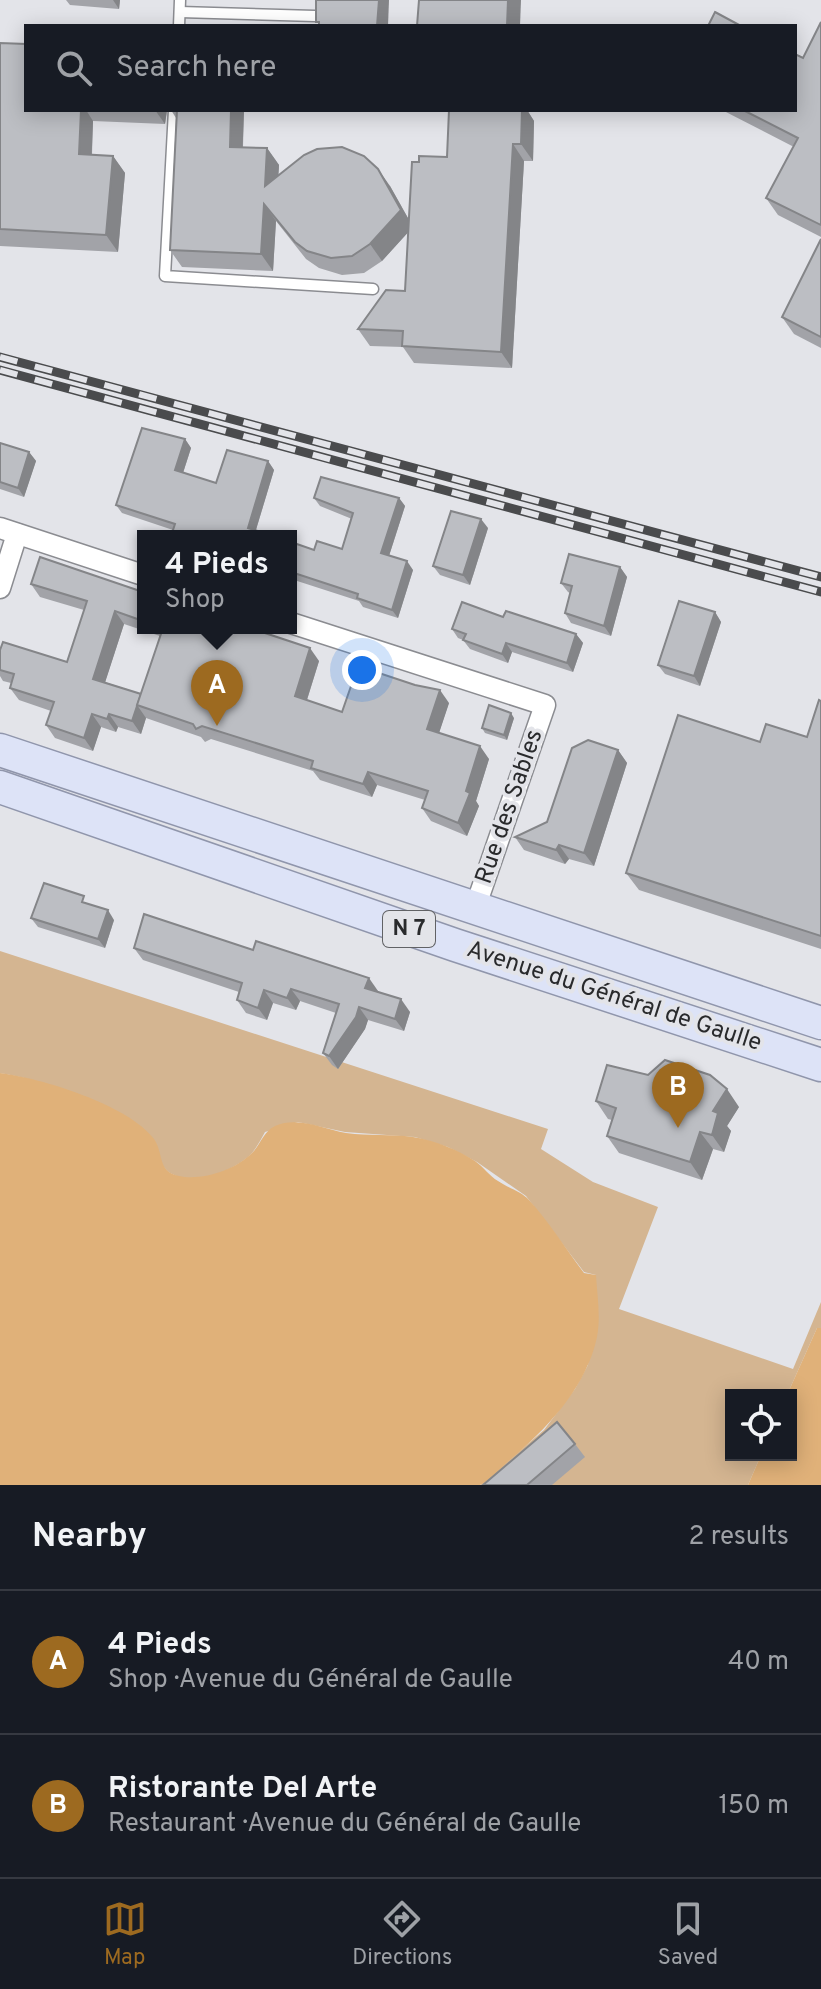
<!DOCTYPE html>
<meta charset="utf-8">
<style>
:root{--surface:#171b24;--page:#242831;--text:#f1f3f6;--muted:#9ea1a6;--line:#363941;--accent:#9d6a20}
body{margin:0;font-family:Overpass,sans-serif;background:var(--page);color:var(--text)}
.controls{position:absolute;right:24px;bottom:24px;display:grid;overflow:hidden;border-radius:0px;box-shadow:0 4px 20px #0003}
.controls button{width:72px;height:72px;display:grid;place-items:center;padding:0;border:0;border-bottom:2px solid var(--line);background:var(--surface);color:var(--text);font:40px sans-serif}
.you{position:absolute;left:362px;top:670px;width:28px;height:28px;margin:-20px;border:6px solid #fff;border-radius:50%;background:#1a73e8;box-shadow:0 0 0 12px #1a73e833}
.badge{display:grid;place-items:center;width:52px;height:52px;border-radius:50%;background:var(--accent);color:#fff;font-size:26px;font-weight:700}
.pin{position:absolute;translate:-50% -66px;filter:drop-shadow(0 2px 4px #0008)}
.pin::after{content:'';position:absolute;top:42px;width:28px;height:24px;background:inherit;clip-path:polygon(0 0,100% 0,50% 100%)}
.popup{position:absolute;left:137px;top:530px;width:160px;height:104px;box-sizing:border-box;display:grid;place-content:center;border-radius:0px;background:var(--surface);filter:drop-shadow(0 2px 6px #0005);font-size:26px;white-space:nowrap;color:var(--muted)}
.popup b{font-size:30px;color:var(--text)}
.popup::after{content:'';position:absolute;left:50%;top:100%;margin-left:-16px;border:16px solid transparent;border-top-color:var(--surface)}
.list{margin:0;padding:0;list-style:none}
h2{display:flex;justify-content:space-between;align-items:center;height:104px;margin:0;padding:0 32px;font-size:34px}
h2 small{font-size:26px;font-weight:400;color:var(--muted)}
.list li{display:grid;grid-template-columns:52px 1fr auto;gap:24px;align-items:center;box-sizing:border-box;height:144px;padding:0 32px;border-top:2px solid var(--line)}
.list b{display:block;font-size:30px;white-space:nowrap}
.list p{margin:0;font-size:26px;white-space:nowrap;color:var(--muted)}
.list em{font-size:26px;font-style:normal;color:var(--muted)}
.icon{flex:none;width:44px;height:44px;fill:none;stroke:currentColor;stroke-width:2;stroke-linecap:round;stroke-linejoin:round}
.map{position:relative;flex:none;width:821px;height:1485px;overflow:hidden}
.search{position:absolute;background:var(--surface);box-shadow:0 4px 20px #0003;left:24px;right:24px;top:24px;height:88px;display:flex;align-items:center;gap:20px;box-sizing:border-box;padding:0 28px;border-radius:0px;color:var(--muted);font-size:30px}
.sheet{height:392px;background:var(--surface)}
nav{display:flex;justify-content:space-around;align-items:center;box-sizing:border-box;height:112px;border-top:2px solid var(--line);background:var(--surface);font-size:22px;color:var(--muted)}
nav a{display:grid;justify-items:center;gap:4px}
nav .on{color:var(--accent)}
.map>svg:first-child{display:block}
</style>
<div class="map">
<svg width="821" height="1485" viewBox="0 0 821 1485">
<rect width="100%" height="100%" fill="#e3e4e9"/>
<path fill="#d4b591" d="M0,951L548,1129L541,1149L593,1182L658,1207L619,1309L793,1369L821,1302V1328H817L787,1395H731V1455H761L748,1485H480L544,1430L575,1389L588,1365L596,1275L584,1272L526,1196L477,1162L448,1147L415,1137L345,1132L298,1122L265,1132C261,1139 257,1147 252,1153C235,1171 195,1186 172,1174C156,1166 162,1148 152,1138C122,1105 43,1080 0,1073Z"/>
<g fill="#e0b179">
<path d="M0,1073C41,1078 129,1105 154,1139C164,1153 157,1172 179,1176C202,1181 235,1170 252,1153C261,1144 263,1132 275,1126C298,1116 323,1129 346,1133C369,1136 391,1134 413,1137C434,1140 458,1150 475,1161C484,1167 489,1176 498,1181C508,1188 521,1191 529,1200C549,1222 566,1249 584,1273L596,1275C597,1295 601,1316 597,1337C587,1384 553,1422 518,1453C505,1463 494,1477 480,1485H0Z"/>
<polygon points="817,1328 821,1328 821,1485 748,1485 761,1455 791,1455 791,1395 787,1395"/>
</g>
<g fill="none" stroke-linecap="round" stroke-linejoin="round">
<g stroke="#8b8c91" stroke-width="13">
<g id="lane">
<polyline points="180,12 315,16"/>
<polyline points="179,26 180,0"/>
<polyline points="174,110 165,276 373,289"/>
</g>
</g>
<g stroke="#8b8c91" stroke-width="23">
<g id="street">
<polyline points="0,528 143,575"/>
<polyline points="0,588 17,534"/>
<polyline points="291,623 545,705 475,908"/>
</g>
</g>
<g stroke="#9096ac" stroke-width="35">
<g id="primary">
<polyline points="0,750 821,1023"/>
<polyline points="0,787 455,945 821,1065"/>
</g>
</g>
<use href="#lane" stroke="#fff" stroke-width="10"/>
<use href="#street" stroke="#fff" stroke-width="20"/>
<use href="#primary" stroke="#dde3f7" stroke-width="32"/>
<g stroke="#4a4b4d" stroke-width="9">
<g id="rail">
<polyline points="0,357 821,577"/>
<polyline points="0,370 821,592"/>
</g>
</g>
<use href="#rail" stroke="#e3e4e9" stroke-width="6" stroke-dasharray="18" stroke-linecap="butt"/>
</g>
<g fill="#a2a3a8" fill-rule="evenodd">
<polygon points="66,0 120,0 119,9 70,5"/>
<polygon points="821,22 821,237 778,215 766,198 794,147 722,110 795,110"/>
<polygon points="0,43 26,110 167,110 165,124 93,121 92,155 113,156 125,173 118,252 0,246"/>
<polygon points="171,110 244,110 243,147 267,148 279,165 278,176 390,186 409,220 419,162 447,157 449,110 527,110 534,121 533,161 524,161 512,368 414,363 403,347 370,346 358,329 405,291 408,232 382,261 364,273 342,275 319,268 306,259 276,221 273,271 182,267 170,250 176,118"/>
<polygon points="821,239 821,348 794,334 782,317"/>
<polygon points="185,439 191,448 183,473 216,483 268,461 274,470 256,530 173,530 122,513 116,505"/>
<polygon points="0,443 29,452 36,461 24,497 0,489"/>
<polygon points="314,498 399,498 405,506 389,556 413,570 398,618 363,607 359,601 291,579 291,542 314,550 342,549 352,519 320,506"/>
<polygon points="488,528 470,585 440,575 433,566"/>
<polygon points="620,567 627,577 611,636 571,623 565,613 570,593 568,592 561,583"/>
<path d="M31,584L143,592V628H250L319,661L307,700L342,712L449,703L439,733L489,759L476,801L479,806L467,836L431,821L422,808L425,800L377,785L372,797L320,780L313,771L211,739L205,742L201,737L146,718L141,734L118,727L116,732L101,727L93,751L55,738L46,725L51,711L19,700L10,688L11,683L3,681L0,676V650L67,662L84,610L40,597ZM124,624L160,636L141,694L105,682Z"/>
<polygon points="715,612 721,622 700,686 665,674 658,665"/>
<polygon points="503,617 576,634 583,643 573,672 512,652 508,663 470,649 463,640 458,638 452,629"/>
<polygon points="821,701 821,949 639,890 626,873 760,742 807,737"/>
<polygon points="514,718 507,740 485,733 482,728"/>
<polygon points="618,750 627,763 594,866 569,859 565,864 524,850 515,837 547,822"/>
<polygon points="31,918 114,920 105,948 38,927"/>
<polygon points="134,948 378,991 410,1012 404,1031 368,1020 365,1029 338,1069 332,1065 323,1053 336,1013 300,1001 296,1010 273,1003 267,1020 246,1013 237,1000 239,992 143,960"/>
<polygon points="596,1101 739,1107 727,1126 731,1131 724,1152 713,1149 702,1180 619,1153 607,1136 612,1120 608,1119"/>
<polygon points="575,1444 585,1457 552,1485 483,1485"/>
</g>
<g fill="#848588">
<polygon points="113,0 120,0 119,9"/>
<polygon points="379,0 389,0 388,26 377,26"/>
<polygon points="508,0 521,0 520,26 507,26"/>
<polygon points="81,110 86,110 93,121 91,171 79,154"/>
<polygon points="155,110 167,110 165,124"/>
<polygon points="231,110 244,110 242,164 230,147"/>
<polygon points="522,110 527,110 534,121 533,161 521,144"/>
<polygon points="513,144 524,161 512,368 501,352"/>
<polygon points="267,148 279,165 277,204 265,186"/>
<polygon points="113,156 125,173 118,252 106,235"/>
<polygon points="378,169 390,186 413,227 382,261 370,244"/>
<polygon points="264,204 276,221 273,271 261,254"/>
<polygon points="185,439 191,448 181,479 175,470"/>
<polygon points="29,452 36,461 24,497 18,488"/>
<polygon points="268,461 274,470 254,536 248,528"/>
<polygon points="399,498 405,506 387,562 381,553"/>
<polygon points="481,519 488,528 470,585 463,575"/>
<polygon points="407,561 413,570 398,618 392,610"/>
<polygon points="620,567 627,577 611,636 604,626"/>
<polygon points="115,611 124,624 102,692 93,679"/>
<polygon points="715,612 721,622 700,686 694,676"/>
<polygon points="576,634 583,643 573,672 567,663"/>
<polygon points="506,643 512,652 508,663 502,654"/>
<polygon points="310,648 319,661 304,709 295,696"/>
<polygon points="440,690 449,703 436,742 427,729"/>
<polygon points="141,694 137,705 146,718 141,734 132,721"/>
<polygon points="511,713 514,718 507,740 504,735"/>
<polygon points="92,714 101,727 93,751 84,738"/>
<polygon points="109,714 118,727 116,732 107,719"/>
<polygon points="480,746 489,759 476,801 479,806 467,836 458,823 466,791"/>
<polygon points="618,750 627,763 594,866 584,853"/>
<polygon points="368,772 377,785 372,797 363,784"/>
<polygon points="559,845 569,859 565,864 556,850"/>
<polygon points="108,910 114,920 105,948 98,939"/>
<polygon points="369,978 378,991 374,1001 365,988"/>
<polygon points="291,989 300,1001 296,1010 287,998"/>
<polygon points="264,990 273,1003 267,1020 258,1008"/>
<polygon points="401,999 410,1012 404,1031 395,1019"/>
<polygon points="359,1007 368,1020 365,1029 338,1069 329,1056"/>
<polygon points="727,1089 739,1107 727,1126 731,1131 724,1152 712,1135 713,1111"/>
<polygon points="700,1132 713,1149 702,1180 690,1162"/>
</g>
<g fill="#bcbec3" stroke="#848588" stroke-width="2">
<polygon points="316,0 379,0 377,26 319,26 319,22 316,22"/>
<polygon points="419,0 508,0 507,26 417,26"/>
<polygon points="715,12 741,26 708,26"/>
<polygon points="821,22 821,225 766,198 798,138 743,110 795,110 795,54 803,58"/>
<polygon points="0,43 26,44 26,110 81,110 79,154 113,156 106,235 0,229"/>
<polygon points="177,110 231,110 230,147 267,148 265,186 304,155 317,149 342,147 364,156 378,169 401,210 370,244 352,256 331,258 307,251 295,242 264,204 261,254 170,250"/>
<polygon points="449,110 522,110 521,144 513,144 501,352 402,346 403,331 358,329 386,290 405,291 412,162 419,162 419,156 447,157"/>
<polygon points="821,239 821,337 782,317"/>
<polygon points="142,428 185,439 175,470 216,483 227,450 268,461 248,528 273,536 171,536 175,524 116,505"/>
<polygon points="0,443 29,452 18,488 0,482"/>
<polygon points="321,477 399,498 381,553 407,561 392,610 357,598 358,594 291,572 291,542 314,550 317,541 342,549 353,513 314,498"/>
<polygon points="451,511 481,519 463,575 433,566"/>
<polygon points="569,554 620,567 604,626 565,613 572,586 561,583"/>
<polygon points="40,557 143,592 143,621 115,611 93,679 141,694 132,721 109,714 107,719 92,714 84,738 46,725 54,702 10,688 14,674 0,670 0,650 3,642 67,662 87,601 31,584"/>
<polygon points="679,601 715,612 694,676 658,665"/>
<polygon points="462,602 503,617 506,611 576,634 567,663 506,643 502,654 463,640 466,634 452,629"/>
<polygon points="163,628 250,628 310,648 295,696 342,712 358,666 415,685 440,690 427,729 480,746 466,791 470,793 458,823 422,808 428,791 368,772 363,784 311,768 313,761 202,726 196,729 193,724 137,705"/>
<polygon points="819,700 821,701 821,936 626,873 678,715 760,742 766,724 807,737"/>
<polygon points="489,705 511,713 504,735 482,728"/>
<polygon points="588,740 618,750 584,853 559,845 556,850 515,837 547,822 572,748"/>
<polygon points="44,883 84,896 82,902 108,910 98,939 31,918"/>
<polygon points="144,914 253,950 256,941 369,978 365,988 401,999 395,1019 359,1007 356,1017 329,1056 323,1053 339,1004 291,989 287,998 264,990 258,1008 237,1000 242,983 134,948"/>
<polygon points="665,1060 710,1075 727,1089 713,1111 718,1113 712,1135 700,1132 690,1162 607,1136 616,1108 596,1101 607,1065 648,1075"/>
<polygon points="557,1422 575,1444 527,1485 483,1485"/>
</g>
<g text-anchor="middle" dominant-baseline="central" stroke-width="8" stroke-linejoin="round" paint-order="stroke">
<rect fill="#e3e4e9" stroke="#616265" stroke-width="2" x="383" y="911" width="52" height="36" rx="6"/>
<g font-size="22" font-weight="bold" fill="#292a2c">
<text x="409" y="929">N 7</text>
</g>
<g font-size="24" fill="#292a2c" stroke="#e3e4e9">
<text transform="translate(510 807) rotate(-71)">Rue des Sables</text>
<text transform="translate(614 997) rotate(18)">Avenue du Général de Gaulle</text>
</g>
</g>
</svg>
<div class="controls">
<button><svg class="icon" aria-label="locate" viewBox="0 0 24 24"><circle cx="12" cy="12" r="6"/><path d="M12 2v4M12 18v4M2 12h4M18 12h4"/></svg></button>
</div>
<div class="you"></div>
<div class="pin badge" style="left:217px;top:726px">A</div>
<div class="popup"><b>4 Pieds</b>Shop</div>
<div class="pin badge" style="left:678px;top:1128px">B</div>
<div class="search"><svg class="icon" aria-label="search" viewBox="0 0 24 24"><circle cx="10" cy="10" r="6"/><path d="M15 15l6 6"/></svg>Search here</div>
</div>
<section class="sheet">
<h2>Nearby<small>2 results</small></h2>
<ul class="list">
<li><span class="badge">A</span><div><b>4 Pieds</b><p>Shop · Avenue du Général de Gaulle</p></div><em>40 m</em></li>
<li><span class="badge">B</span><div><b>Ristorante Del Arte</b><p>Restaurant · Avenue du Général de Gaulle</p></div><em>150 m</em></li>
</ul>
</section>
<nav>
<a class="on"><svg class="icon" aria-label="map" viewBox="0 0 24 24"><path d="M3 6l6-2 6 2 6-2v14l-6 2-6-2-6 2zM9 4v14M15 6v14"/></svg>Map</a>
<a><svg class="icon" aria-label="directions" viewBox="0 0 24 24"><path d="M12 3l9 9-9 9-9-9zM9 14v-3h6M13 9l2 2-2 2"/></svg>Directions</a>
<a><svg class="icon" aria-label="saved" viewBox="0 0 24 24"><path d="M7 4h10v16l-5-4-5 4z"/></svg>Saved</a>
</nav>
